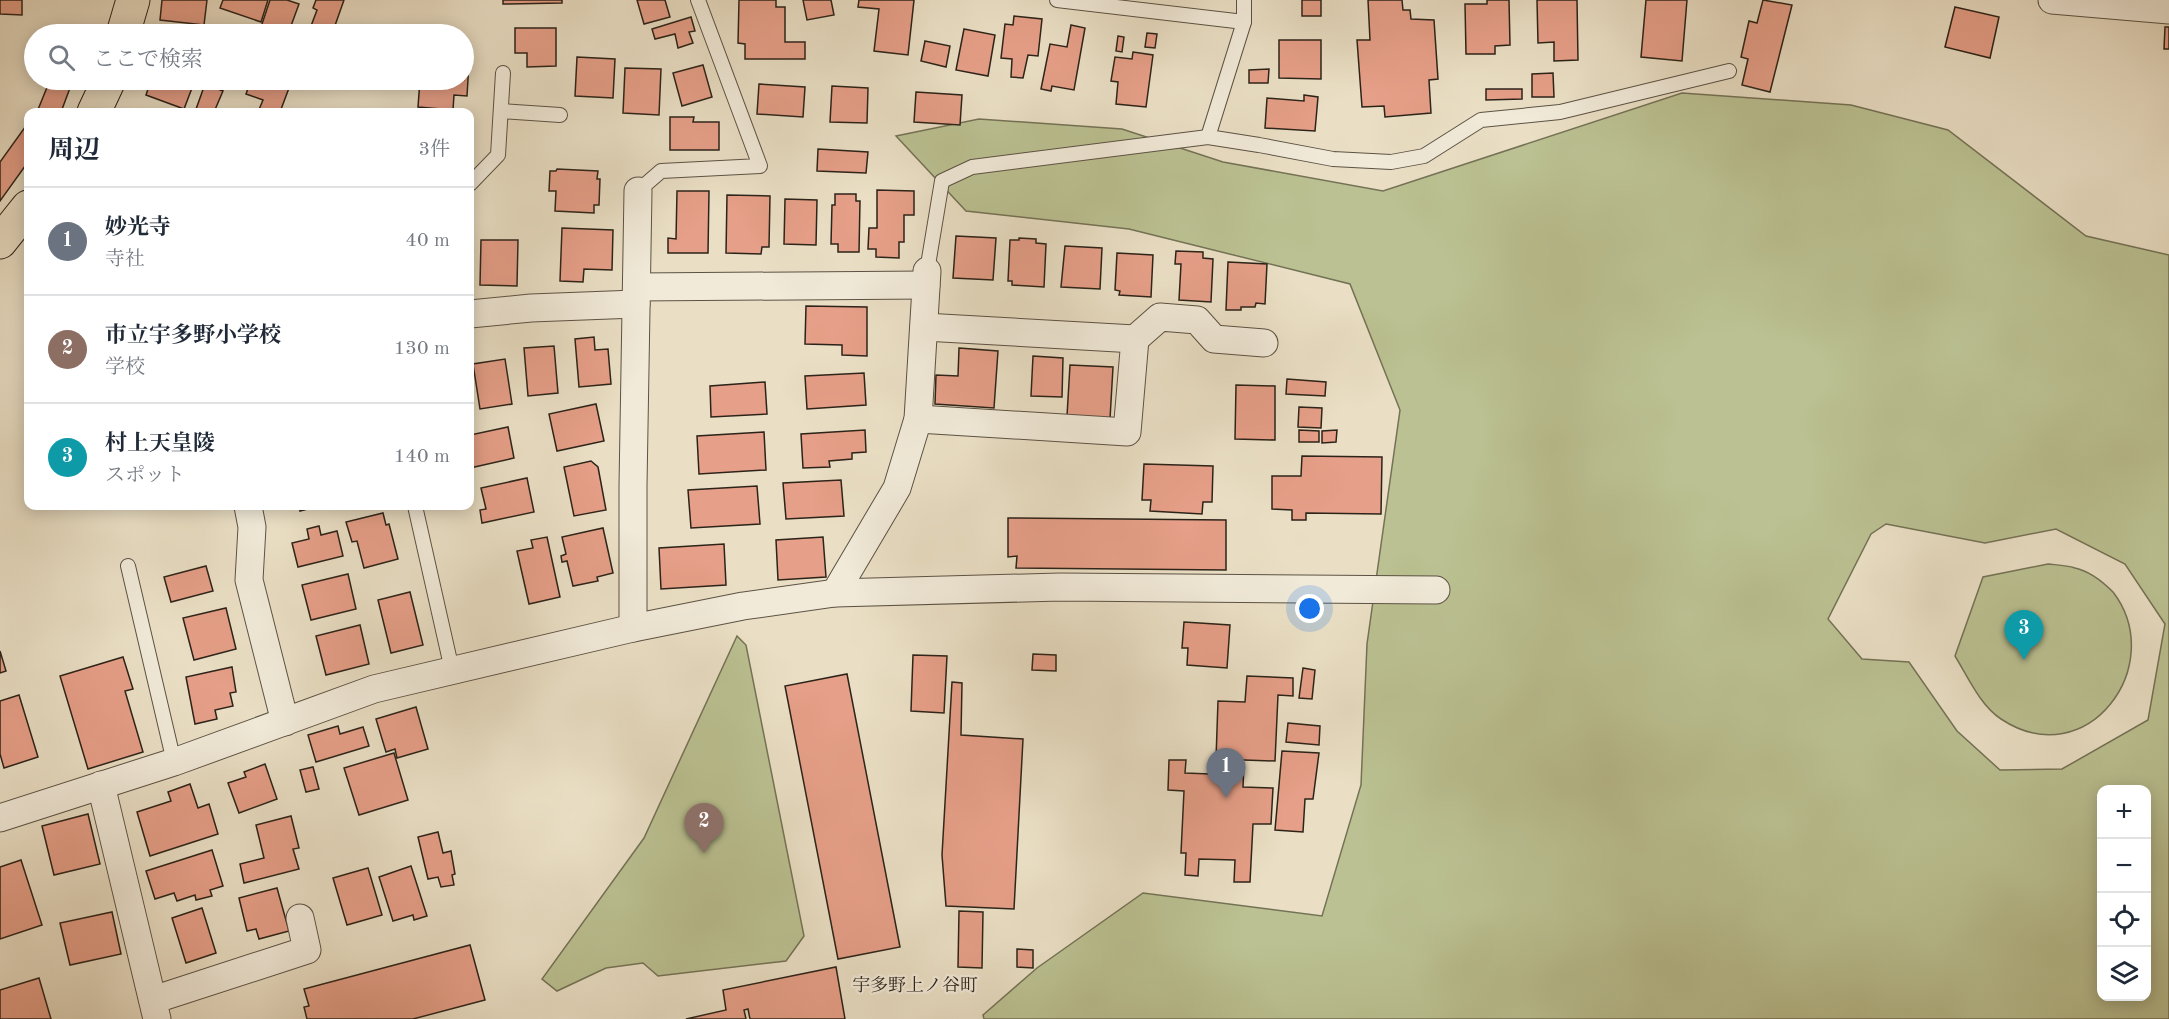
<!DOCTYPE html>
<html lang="ja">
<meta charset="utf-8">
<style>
:root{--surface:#fff;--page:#f2f2f3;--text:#1f2937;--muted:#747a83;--line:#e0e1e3;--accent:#111827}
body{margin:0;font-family:"Old Standard TT","Noto Serif JP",serif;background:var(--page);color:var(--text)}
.controls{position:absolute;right:18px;bottom:18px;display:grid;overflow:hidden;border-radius:12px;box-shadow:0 3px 15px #0003}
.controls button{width:54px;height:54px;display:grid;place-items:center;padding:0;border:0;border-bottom:2px solid var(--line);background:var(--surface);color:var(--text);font:30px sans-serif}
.you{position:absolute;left:1310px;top:609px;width:21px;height:21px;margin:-15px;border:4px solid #fff;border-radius:50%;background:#1a73e8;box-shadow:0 0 0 9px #1a73e833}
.badge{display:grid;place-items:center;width:39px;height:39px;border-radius:50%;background:var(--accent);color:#fff;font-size:20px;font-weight:700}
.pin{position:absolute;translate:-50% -50px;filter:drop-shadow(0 2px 3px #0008)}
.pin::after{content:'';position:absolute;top:32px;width:21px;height:18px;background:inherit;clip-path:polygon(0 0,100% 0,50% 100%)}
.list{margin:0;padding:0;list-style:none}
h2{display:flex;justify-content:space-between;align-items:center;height:78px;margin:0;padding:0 24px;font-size:26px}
h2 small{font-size:20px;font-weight:400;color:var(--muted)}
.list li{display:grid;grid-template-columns:39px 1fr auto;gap:18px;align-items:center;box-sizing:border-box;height:108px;padding:0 24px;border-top:2px solid var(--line)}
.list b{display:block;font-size:22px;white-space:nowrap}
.list p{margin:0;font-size:20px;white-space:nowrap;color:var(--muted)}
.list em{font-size:20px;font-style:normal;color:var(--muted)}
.icon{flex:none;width:33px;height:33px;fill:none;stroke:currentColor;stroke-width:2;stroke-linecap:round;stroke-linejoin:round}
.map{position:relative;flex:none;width:2169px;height:1019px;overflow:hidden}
.search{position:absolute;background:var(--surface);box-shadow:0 3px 15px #0003;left:24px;top:24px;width:450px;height:66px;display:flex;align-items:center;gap:15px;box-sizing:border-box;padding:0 21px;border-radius:33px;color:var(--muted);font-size:22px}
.panel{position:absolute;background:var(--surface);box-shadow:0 3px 15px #0003;left:24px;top:108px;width:450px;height:402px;border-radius:12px}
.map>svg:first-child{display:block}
</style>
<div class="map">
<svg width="2169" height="1019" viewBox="0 0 2169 1019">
<rect width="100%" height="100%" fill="#eadfc5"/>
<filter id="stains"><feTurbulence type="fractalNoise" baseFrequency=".00333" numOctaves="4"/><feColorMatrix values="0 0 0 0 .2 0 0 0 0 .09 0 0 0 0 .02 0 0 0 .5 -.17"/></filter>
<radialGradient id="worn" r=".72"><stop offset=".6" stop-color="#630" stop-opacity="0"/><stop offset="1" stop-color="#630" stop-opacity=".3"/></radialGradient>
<g fill="#bbc192" stroke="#747256" stroke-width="1.5" fill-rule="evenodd">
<path d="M1682,93L1851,105L1948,130L2086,236L2169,255V1019H984L983,1015L1037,968L1143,893L1322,916L1361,785L1367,644L1400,410L1350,284L1129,229L966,211L896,136L979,119L1122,129L1223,162L1383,191ZM1886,524L1985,543L2056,529L2125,564L2165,624L2148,720L2062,769L2000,770L1957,731L1909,662L1862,659L1828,619L1871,534ZM2102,790H2146V996H2102Z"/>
<path d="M2048,564C2057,565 2066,565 2075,568C2089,571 2103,582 2113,592C2169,665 2087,776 2001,719C1980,705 1968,677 1955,656L1983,577Z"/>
<polygon points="737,636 746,645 804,936 786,961 658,976 643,963 606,968 557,991 542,979 644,838"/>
</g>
<g fill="#e69f88" stroke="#2c2319" stroke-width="1.5">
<polygon points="0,0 22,0 22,15 0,14"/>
<polygon points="162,0 207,0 204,25 160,20"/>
<polygon points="223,0 268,0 261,22 220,8"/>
<polygon points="270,0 287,0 299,4 288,34 273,34 260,30"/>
<polygon points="316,0 344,0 332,34 308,34 317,10 313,8"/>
<polygon points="503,0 562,0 562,3 503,4"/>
<polygon points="637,0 665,0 670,17 644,24"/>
<polygon points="739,0 776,0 776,7 785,7 785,42 805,42 805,59 745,59 745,44 738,43"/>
<polygon points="803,0 831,0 834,15 807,20"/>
<polygon points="859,0 914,0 908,55 874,51 879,9 858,7"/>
<rect x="1302" y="0" width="19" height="16"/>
<polygon points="1368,0 1402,0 1403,10 1410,10 1411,19 1434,20 1438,79 1429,80 1431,113 1385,117 1384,106 1362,107 1357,40 1370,40"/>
<polygon points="1487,0 1509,0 1510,45 1495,46 1495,54 1466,54 1465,4 1487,4"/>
<polygon points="1537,0 1577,0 1578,60 1554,61 1554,42 1538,43"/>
<polygon points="1646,0 1687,0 1682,61 1641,57"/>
<polygon points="1763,0 1792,5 1770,92 1742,85 1748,59 1741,57 1749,21 1757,23"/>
<polygon points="1955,7 1999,17 1990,58 1945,47"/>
<polygon points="1014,16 1042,19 1038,56 1028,55 1023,78 1011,77 1012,59 1001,58 1005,24 1013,25"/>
<polygon points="691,17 695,31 689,32 693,43 678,48 675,34 655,39 652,29"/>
<polygon points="1071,25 1085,28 1074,90 1052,86 1051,91 1041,89 1050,44 1067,47"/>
<polygon points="2165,27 2169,27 2169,49 2164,49"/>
<polygon points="515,28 556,28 556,66 527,67 527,53 515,53"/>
<polygon points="964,29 995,35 988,76 956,70"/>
<polygon points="166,30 207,34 166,34"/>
<polygon points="1147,33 1157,34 1155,48 1145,47"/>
<polygon points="1118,36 1124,37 1122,52 1116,51"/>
<polygon points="1279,40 1321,40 1321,79 1279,78"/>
<polygon points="925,41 950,46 946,67 921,61"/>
<polygon points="1133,52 1153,55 1146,107 1116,104 1118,82 1111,81 1115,57 1132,59"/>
<polygon points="577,57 615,59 613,98 575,96"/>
<polygon points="464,62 469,62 467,96 454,95 453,110 418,107 420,80 464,80"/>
<polygon points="703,65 712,97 682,106 673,73"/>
<polygon points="625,68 661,69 659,115 623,113"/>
<polygon points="1269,69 1268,83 1249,83 1249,70"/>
<polygon points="1553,73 1554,97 1532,97 1532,74"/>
<polygon points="50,80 73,80 61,112 37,112"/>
<polygon points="151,80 195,80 184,109 146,95"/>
<polygon points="211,80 232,80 229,87"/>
<polygon points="251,80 292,80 280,112 258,112 263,100 246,94"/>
<polygon points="205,84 223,91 214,112 195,112"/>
<polygon points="759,84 805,87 803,117 757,114"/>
<polygon points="832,86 868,88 867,123 830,122"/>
<polygon points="1486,89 1522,89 1522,99 1486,100"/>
<polygon points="916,92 962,95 960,125 914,122"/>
<polygon points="1304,95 1318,97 1315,131 1265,128 1267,98 1304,101"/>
<polygon points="670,117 694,117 693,122 719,122 719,150 670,150"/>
<polygon points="28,123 28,162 0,201 0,162"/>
<polygon points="818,149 868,152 866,173 817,171"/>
<polygon points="557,169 598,171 597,179 600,179 599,205 594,205 594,213 555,211 556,191 549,191 550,171 556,171"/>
<polygon points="877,190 914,191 914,215 904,215 904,242 899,242 899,258 876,257 876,249 868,249 869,228 877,228"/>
<polygon points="677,191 709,191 708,253 668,253 668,238 676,239"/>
<polygon points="835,194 856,194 856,201 860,201 859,252 838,252 838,244 831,244 832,205 835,205"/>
<polygon points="727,195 770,196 769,247 762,247 761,254 726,253"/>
<polygon points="785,199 817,200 816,245 784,244"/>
<polygon points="562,228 613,230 612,270 584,269 583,282 560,281"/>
<polygon points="956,236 996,238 993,280 953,278"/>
<polygon points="1019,238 1036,239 1036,243 1046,244 1044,287 1012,285 1012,281 1008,281 1010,240 1019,240"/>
<polygon points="481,240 518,240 517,286 480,285"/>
<polygon points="1065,246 1102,248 1100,289 1061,287"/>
<polygon points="1176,251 1203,252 1203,258 1213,259 1211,302 1179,300 1181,264 1175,264"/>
<polygon points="1117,253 1153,255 1151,297 1119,295 1120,291 1115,290"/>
<polygon points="1228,262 1267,264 1265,304 1256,303 1255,307 1241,307 1241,310 1226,310"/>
<polygon points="806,306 867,307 867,356 842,355 842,345 805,344"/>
<polygon points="594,337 595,350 608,349 611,384 579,387 575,339"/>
<polygon points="554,346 558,393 528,396 524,348"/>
<polygon points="959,348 998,351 994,408 935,404 936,375 958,376"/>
<polygon points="1033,356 1063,358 1062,397 1031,396"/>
<polygon points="505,359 512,404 480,409 473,364"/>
<polygon points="1070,365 1113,367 1110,419 1067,416"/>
<polygon points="864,373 866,405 807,409 805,376"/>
<polygon points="1287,379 1326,382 1325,396 1286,394"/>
<polygon points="765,382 767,414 711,417 710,386"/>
<polygon points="1236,385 1275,386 1275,440 1235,439"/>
<polygon points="596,404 604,441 557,451 549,414"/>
<polygon points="1299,407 1322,408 1321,428 1298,427"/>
<polygon points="508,427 514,458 470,468 470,435"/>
<polygon points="865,430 866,452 852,453 852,459 829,461 830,467 803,468 801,434"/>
<polygon points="1299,430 1319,431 1319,442 1299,442"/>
<polygon points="1337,430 1336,442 1322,443 1322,431"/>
<polygon points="764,432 766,470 699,474 697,436"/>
<polygon points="1302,456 1382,457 1381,514 1306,513 1306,520 1292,520 1292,510 1272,509 1272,476 1301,476"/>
<polygon points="591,461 598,467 606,510 574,516 564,467"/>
<polygon points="1144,464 1213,466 1212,502 1203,502 1202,514 1150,511 1151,500 1142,500"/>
<polygon points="527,478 534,512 482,523 480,510 486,509 481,488"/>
<polygon points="841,480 844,516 786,519 783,483"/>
<polygon points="757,486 760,524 691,528 688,490"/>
<polygon points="299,506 319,506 300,511"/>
<polygon points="383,513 386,525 389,524 398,559 364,568 357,541 352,542 346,522"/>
<polygon points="1008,518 1226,520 1226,570 1016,568 1017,556 1008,557"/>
<polygon points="319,526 321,535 337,531 343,556 298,567 292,543 309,539 307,529"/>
<polygon points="603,528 613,573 597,577 598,581 573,586 567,561 562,562 561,556 566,554 562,537"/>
<polygon points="547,537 560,597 529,604 517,551 533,548 531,540"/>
<polygon points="823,537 826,577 778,580 776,540"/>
<polygon points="724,544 726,585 661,589 659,548"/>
<polygon points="206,566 213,591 171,602 164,577"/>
<polygon points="348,574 356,609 311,620 302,585"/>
<polygon points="410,592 423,645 391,653 378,600"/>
<polygon points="226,608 236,649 194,660 183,618"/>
<polygon points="1184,622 1230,625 1227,668 1187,665 1188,648 1182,648"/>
<polygon points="360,625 369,664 326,675 316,636"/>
<polygon points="0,651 6,671 0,673"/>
<polygon points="1033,654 1056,655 1056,671 1032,670"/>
<polygon points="913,655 947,656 944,713 911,711"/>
<polygon points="123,657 133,689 125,691 143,752 88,769 60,676"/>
<polygon points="232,667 236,692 230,693 233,706 215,710 217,719 195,724 186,677"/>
<polygon points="1303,668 1315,670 1312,699 1299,698"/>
<polygon points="847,674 900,947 838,959 785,686"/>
<polygon points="1247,676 1293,678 1293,696 1278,695 1275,761 1216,759 1218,701 1245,702"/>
<polygon points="952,682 962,683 961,735 1023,739 1014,909 946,906 942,855"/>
<polygon points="19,695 38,757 4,768 0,754 0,701"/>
<polygon points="416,707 428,749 397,758 395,749 386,752 376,719"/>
<polygon points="1288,723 1320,726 1319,745 1286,742"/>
<polygon points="338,726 340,734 363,727 369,746 316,762 308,735"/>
<polygon points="1282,751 1319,753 1313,799 1305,799 1303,832 1275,830"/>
<polygon points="394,753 408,800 359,815 344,768"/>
<polygon points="1169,760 1186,760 1185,773 1210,774 1210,761 1244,763 1243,787 1273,788 1271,824 1253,824 1250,882 1234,882 1235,860 1199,859 1198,876 1185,875 1186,853 1181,853 1184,791 1168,790"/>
<polygon points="265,764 277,799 239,813 228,783 246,777 244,772"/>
<polygon points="313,767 319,789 306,792 300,770"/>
<polygon points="190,784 198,808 209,804 218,834 150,856 137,812 171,801 168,792"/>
<polygon points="88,814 100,864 54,875 42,826"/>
<polygon points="291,816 299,848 293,849 299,869 244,883 240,864 264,858 256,825"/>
<polygon points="438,832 443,853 451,851 455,874 452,875 454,885 441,887 438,877 428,879 418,837"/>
<polygon points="212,850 223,886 210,890 212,896 196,900 195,895 177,901 174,893 155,899 146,871"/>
<polygon points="21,860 42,925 0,939 0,867"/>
<polygon points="411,866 427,916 414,920 413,915 393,921 379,877"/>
<polygon points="368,868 382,915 347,925 333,878"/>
<polygon points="277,888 289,931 259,939 256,929 247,931 239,898"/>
<polygon points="202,908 216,953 186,963 172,918"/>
<polygon points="959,911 983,912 982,968 958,967"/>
<polygon points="112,912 121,954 70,965 60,923"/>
<polygon points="470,945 485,1000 413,1019 307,1019 304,1007 309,1006 304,989"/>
<polygon points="1017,949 1033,950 1033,968 1017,967"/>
<polygon points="836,967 845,1019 750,1019 748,1009 744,1010 746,1019 686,1019 726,1010 723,990"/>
<polygon points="39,978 51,1019 0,1019 0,990"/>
</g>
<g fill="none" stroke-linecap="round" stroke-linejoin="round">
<g stroke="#5c5244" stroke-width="16">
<g id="lane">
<polyline points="1057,0 1244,22"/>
<polyline points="501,111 560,115"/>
<polyline points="1208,137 1244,22 1244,0"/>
<polyline points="470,184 498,155 503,73"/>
<polyline points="638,191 661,171 760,166 698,0"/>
<polyline points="927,271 942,181 972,167 1208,137 1259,145 1333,159 1391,162 1424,156 1481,120 1560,112 1729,71"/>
<polyline points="415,506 452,670"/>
<polyline points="128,566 174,762"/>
</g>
</g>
<g stroke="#5c5244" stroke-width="29">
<g id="street">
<polyline points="2052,0 2169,10"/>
<polyline points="637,287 926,285"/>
<polyline points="470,314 531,308 636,304"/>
<polyline points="1135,339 1160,317 1197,320 1214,339 1264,343"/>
<polyline points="918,419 1127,432 1135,339 924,327"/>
<polyline points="248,506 252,527 249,580 285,722"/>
<polyline points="835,593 897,488 918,419 927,271"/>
<polyline points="633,628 633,486 638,191"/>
<polyline points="101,785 157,1019"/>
<polyline points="0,818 174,762 374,689 633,628 743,606 835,593 1060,587 1436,590"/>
<polyline points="153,1000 307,950 300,918"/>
</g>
</g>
<g stroke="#2c2319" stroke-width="35">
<g id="highway">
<polyline points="123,34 133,0"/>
<polyline points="94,112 109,80"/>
<polyline points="0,242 28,207"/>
</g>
</g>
<use href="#lane" stroke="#f1ead9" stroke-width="14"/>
<use href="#street" stroke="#f1ead9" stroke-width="27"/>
<use href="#highway" stroke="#eadfc5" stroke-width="33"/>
</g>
<g text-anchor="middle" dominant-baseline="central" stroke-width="4.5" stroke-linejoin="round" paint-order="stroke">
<g font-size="18" fill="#2c2319" stroke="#f1ead9">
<text x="915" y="986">宇多野上ノ谷町</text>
</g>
</g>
<rect width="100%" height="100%" filter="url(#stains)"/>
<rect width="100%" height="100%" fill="url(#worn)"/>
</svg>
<div class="controls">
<button>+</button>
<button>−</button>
<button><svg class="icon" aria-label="locate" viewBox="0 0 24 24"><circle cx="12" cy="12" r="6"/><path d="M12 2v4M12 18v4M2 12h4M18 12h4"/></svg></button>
<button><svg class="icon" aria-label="layers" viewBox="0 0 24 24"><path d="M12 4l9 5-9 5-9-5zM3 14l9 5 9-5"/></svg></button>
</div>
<div class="you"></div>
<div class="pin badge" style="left:1226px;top:798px;background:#6b7280">1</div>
<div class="pin badge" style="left:704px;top:853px;background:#8d6e63">2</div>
<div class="pin badge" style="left:2024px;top:660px;background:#0f9aa8">3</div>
<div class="search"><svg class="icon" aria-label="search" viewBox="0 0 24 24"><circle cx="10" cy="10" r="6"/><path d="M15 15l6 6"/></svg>ここで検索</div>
<section class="panel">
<h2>周辺<small>3件</small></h2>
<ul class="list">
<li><span class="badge" style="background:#6b7280">1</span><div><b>妙光寺</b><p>寺社</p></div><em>40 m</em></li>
<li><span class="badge" style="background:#8d6e63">2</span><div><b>市立宇多野小学校</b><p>学校</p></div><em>130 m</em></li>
<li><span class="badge" style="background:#0f9aa8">3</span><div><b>村上天皇陵</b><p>スポット</p></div><em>140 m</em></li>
</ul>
</section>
</div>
